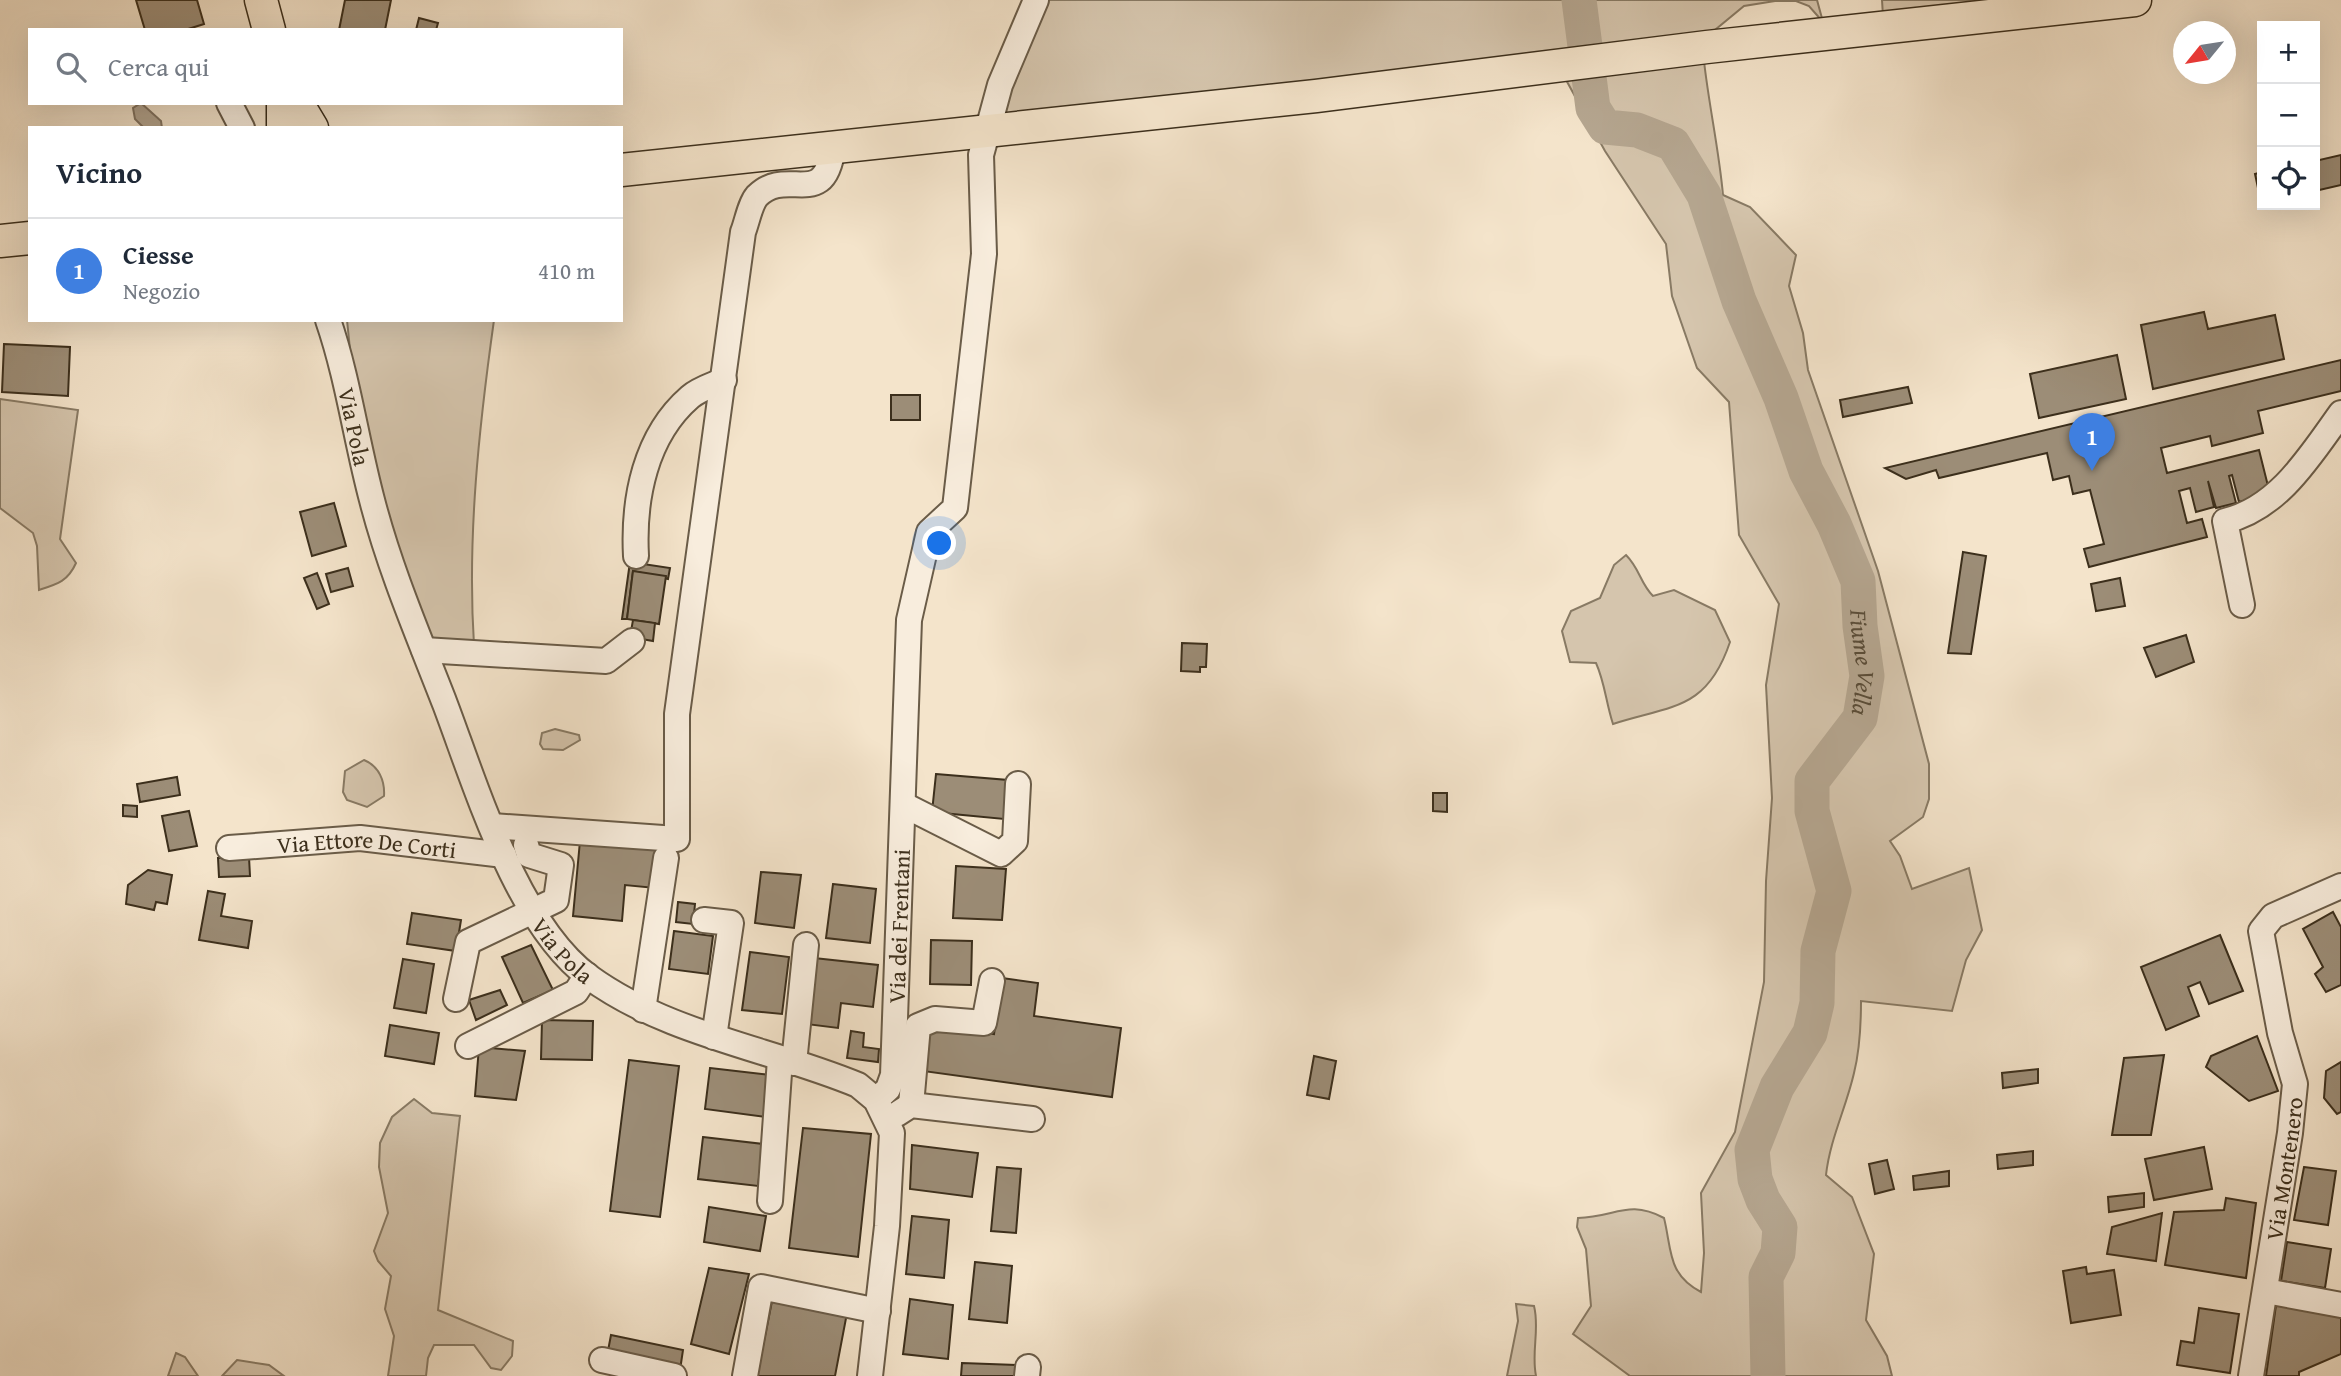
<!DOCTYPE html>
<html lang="it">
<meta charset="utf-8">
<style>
:root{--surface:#fff;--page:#f2f2f3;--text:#1f2937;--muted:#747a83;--line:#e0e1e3;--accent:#8f2418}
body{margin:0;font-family:"Gentium Book Plus",serif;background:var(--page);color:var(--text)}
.controls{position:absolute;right:21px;top:21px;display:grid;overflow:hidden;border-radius:0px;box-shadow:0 7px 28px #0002}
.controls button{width:63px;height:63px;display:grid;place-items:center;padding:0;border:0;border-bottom:2px solid var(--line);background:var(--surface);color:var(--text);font:35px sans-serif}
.compass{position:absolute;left:2173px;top:21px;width:63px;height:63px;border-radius:50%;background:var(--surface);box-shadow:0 7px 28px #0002;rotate:240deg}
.you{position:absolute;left:940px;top:544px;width:24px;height:24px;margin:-18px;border:5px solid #fff;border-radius:50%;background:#1a73e8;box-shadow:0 0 0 10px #1a73e833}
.badge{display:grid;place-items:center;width:46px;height:46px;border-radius:50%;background:var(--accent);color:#fff;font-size:23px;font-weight:700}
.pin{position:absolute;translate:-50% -58px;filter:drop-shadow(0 2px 4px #0008)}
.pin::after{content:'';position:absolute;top:37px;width:24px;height:21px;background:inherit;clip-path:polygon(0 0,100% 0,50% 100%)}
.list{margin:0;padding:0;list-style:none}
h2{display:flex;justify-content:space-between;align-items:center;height:91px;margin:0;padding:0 28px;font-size:30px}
h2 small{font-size:23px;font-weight:400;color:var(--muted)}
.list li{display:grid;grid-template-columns:46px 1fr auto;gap:21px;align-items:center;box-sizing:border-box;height:105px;padding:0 28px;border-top:2px solid var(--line)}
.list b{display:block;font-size:26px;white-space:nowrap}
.list p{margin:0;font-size:23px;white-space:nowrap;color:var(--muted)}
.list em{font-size:23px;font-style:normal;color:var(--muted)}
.icon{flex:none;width:38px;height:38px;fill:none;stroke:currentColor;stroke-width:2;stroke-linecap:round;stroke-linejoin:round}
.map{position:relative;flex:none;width:2341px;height:1376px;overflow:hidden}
.search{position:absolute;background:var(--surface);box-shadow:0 7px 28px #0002;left:28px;top:28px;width:595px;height:77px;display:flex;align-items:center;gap:18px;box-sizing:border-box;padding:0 24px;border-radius:0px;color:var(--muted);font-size:26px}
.panel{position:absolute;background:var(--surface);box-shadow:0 7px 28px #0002;left:28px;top:126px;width:595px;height:196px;border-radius:0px}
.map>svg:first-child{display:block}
</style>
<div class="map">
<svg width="2341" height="1376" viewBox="0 0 2341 1376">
<rect width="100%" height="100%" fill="#f4e4cb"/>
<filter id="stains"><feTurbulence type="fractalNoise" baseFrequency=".00286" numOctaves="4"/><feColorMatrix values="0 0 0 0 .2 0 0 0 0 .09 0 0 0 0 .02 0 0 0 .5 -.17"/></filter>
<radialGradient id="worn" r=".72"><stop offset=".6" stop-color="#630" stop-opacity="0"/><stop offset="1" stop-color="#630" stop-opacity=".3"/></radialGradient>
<g fill="#d5c5ad" stroke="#887a64" stroke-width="2">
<polygon points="1037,0 1817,0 1823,22 1809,6 1796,1 1775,1 1744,6 1710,34 1314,83 992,115"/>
<polygon points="1882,0 2026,0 1883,16"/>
<path d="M1704,61C1709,106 1719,150 1723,195L1750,207L1796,255L1789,286L1803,333L1808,370L1878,571L1929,764V799L1923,817L1890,841L1900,856L1912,889L1969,868L1982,930L1966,960L1952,1011L1861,1001C1861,1026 1860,1049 1854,1073C1846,1108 1830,1139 1826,1175L1852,1197L1874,1254L1866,1320L1887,1356L1892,1376H1630L1573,1334L1591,1306L1586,1249L1577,1227L1578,1218C1616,1217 1628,1199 1664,1218C1672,1250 1667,1274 1701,1292L1704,1253L1701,1193L1735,1132L1764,982L1766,881L1772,798L1766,685L1779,604L1739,535L1729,402L1697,368L1672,296L1666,244L1605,151L1565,78Z"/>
<path d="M347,320H494C479,427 467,537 474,645L429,647L402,578L352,369Z"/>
<path d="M0,399L78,410L60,539L76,563C68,581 58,584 39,590L37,546L33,533L0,508Z"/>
<path d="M1626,555C1640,569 1640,583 1653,596L1674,590L1715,610L1730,642C1707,710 1673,705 1613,724C1606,703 1605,683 1596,663L1570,662L1562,631L1571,611L1600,598L1614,565Z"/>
<polygon points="555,729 579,735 580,740 563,750 543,749 540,744 542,733"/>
<path d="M364,760C379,766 385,781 384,796L367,807L347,800L343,792L345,771Z"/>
<polygon points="414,1099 432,1113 460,1116 438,1310 513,1341 512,1356 501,1370 491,1368 474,1345 434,1345 428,1358 426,1376 388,1376 394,1336 385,1309 391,1276 378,1261 374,1251 388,1213 379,1167 380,1143 392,1117"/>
<path d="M1516,1304L1534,1306C1540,1329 1531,1352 1536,1376H1507L1518,1321Z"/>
<polygon points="176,1353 185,1357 198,1376 168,1376"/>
<polygon points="237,1360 269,1365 284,1376 222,1376"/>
</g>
<polygon fill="#b5a690" stroke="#857662" stroke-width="2" points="141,103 161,121 162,128 144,128 135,119 133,108"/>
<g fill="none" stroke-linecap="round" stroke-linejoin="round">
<path stroke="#b5a690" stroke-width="35" id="s1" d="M1579,0L1593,108L1605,127L1637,130L1673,144L1704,195L1739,301L1781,398L1806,471L1834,524L1858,581L1860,626L1867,676L1860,718L1812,781V811L1834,891L1818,951L1817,1003L1810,1033L1777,1087L1752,1150L1755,1179L1763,1200L1780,1227L1778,1253L1766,1277L1768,1376"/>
</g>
<g fill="#9c8d77" stroke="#3c2f1c" stroke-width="2">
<polygon points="136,0 197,0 204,24 185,30 145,30"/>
<polygon points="345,0 391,0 385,30 339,30"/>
<polygon points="419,18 438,23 436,30 416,30"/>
<polygon points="2341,155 2341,185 2315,191 2315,161"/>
<polygon points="2262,172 2262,202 2261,202 2255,174"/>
<polygon points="2204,312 2208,329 2275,315 2284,359 2153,389 2141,325"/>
<polygon points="4,344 70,347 68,396 2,392"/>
<polygon points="2117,355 2126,399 2039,418 2030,374"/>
<polygon points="2341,360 2341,391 2258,411 2263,433 2212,446 2210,436 2161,448 2167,473 2259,450 2270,494 2239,502 2232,475 2229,476 2236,503 2216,508 2208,481 2214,507 2196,512 2190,488 2179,491 2187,523 2202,519 2207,537 2089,567 2084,549 2104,544 2090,490 2073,494 2069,476 2053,480 2047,453 1939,478 1936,470 1906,479 1885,468"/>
<polygon points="1908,387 1912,403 1843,417 1840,400"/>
<rect x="891" y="395" width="29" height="25"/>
<polygon points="334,503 346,546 312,556 300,512"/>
<polygon points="1963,552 1986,556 1971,654 1948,653"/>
<polygon points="630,562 670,568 668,579 633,571 627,619 622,619"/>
<polygon points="348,568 353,586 331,592 326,574"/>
<polygon points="633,571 666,576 659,624 627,619"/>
<polygon points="317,573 329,604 317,609 304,578"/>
<polygon points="2120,578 2125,606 2096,611 2091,584"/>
<polygon points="633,620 655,623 653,641 630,637"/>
<polygon points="2186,635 2194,662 2156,677 2144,648"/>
<polygon points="1182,643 1207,644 1206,667 1200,667 1200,672 1181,671"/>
<polygon points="936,774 1008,780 1004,819 932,812"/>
<polygon points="177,777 180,795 140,802 137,784"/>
<polygon points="1433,793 1447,793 1447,812 1433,811"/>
<polygon points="123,805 137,806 137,817 123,816"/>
<polygon points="189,811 197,846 169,851 162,816"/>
<polygon points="580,841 658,848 655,888 625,885 622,921 573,916"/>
<polygon points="249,857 250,876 219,877 218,858"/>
<polygon points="956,866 1006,869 1002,920 953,918"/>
<polygon points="148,870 172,875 167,904 156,902 154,910 126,904 128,885"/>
<polygon points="761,872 801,875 794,928 755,923"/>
<polygon points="833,884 876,889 870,943 826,938"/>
<polygon points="208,891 225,894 221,916 252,921 248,948 199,940"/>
<polygon points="678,902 695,904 693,924 676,922"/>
<polygon points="2333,912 2341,927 2341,985 2326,992 2315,974 2323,967 2303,929"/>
<polygon points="412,913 461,920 456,951 407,944"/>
<polygon points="674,931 713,936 708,974 669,969"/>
<polygon points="2220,935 2243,991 2209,1004 2200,982 2188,987 2199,1016 2166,1030 2141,967"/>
<polygon points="931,940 972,941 971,985 930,984"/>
<polygon points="531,945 553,990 523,1003 502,957"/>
<polygon points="750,952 789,957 782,1014 742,1010"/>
<polygon points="814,958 878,965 873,1007 841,1003 838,1028 806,1024"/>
<polygon points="403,959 434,964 426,1013 394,1008"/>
<polygon points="1002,978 1038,983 1034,1016 1121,1028 1112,1097 923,1071 929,1025 994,1034"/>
<polygon points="500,990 507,1005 476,1020 469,1000"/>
<polygon points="542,1020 593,1021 592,1060 541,1059"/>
<polygon points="390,1025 439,1033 434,1064 385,1056"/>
<polygon points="851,1031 864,1033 863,1047 879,1049 878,1062 847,1058"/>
<polygon points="2257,1036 2278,1091 2249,1101 2206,1067 2211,1056"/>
<polygon points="479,1047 525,1051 516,1100 475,1096"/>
<polygon points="2164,1055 2151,1135 2112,1135 2124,1058"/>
<polygon points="1314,1056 1336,1061 1329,1099 1307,1095"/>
<polygon points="629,1060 679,1066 660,1217 610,1211"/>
<polygon points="2341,1062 2341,1112 2337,1114 2324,1098 2326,1071"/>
<polygon points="710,1068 770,1075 766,1117 705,1109"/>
<polygon points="2038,1069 2038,1083 2003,1088 2002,1073"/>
<polygon points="803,1128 871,1134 858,1257 789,1248"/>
<polygon points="703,1137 763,1144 758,1186 698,1179"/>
<polygon points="912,1145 978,1153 972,1197 910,1189"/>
<polygon points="2204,1147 2212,1189 2154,1200 2145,1159"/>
<polygon points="2033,1151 2033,1165 1998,1169 1997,1155"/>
<polygon points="1887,1160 1894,1189 1875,1194 1869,1164"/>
<polygon points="997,1167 1021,1169 1016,1233 991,1231"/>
<polygon points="2304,1167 2336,1171 2328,1225 2294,1220"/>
<polygon points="1949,1171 1949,1186 1914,1190 1913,1176"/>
<polygon points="2144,1193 2144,1207 2109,1212 2108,1197"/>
<polygon points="2226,1198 2256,1203 2246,1278 2165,1265 2174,1212 2224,1210"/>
<polygon points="709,1207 766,1216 760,1251 704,1242"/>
<polygon points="2162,1213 2156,1261 2107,1254 2112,1227"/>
<polygon points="912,1216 949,1220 944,1278 906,1274"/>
<polygon points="2287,1242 2331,1249 2325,1288 2281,1281"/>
<polygon points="975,1262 1012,1266 1007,1323 969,1319"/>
<polygon points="2086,1267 2087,1274 2114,1270 2121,1315 2071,1323 2063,1271"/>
<polygon points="709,1268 749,1274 729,1354 691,1344"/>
<polygon points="773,1296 847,1313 835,1376 757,1376"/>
<polygon points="910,1299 953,1305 948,1359 903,1354"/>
<polygon points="2276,1305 2341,1316 2341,1354 2299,1372 2299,1376 2266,1376"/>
<polygon points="2199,1308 2239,1314 2230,1373 2177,1365 2181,1341 2194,1343"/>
<polygon points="611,1335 683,1350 680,1370 607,1356"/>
<polygon points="962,1363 1016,1365 1015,1376 961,1376"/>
</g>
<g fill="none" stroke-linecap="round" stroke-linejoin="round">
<g stroke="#6a5c48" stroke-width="28">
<g id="minor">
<polyline points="229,103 242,128"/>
<path id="s2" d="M328,320C348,378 356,440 372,500C390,570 419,637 445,704C476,786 517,924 589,977C669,1035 769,1048 858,1085L876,1100L892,1133L887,1226L870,1376"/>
<path d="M636,556C633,499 645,436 690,397C699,389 713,385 724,380"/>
<path d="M2242,605L2225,521C2279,508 2310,456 2341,413"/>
<polyline points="424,650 606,661 632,641"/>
<polyline points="904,805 1001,854 1015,841 1018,784"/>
<path d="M492,826L677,839V714L743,232C747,222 750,204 757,196C788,165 825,213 833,146"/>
<path id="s3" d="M229,848L360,838L504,855"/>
<polyline points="704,920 731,923 714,1037"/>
<polyline points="456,999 468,942 556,900 561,865 529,855 526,845"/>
<polyline points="643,1010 666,858"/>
<polyline points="468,1046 576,992 587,975"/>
<polyline points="794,1063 806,945"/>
<path id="s4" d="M876,1100L888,1089L893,1075L909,620L929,532L955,508L984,254L981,155L1000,85L1036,0"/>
<polyline points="911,1105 918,1026 935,1019 984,1023 992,981"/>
<polyline points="897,1114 911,1105 1032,1119"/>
<polyline points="770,1201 780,1059"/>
<polyline points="2266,1291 2341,1305"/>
<polyline points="602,1360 674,1376"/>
<polyline points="745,1376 761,1287 878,1311"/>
<polyline points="1027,1376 1028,1367"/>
<path id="s5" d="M2251,1376L2290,1133L2295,1084L2280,1033L2261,931L2273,916L2341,886"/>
</g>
</g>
<g stroke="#3c2f1c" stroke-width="35">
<g id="major">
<polyline points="261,0 269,30"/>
<polyline points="283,103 283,128"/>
<polyline points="297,103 312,128"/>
<polyline points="621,170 1316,96 1707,47 2135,0"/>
<polyline points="0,241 30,238"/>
</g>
</g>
<use href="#minor" stroke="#f8eddd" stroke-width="24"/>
<use href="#major" stroke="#f4e4cb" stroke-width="32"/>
</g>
<g text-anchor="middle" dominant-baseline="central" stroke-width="7" stroke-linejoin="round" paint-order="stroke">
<g font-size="23" fill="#3c2f1c" stroke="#f8eddd">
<text stroke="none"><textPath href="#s2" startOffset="110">Via Pola</textPath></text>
<text stroke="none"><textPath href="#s3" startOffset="138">Via Ettore De Corti</textPath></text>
<text stroke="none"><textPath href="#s4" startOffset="180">Via dei Frentani</textPath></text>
<text stroke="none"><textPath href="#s2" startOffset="677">Via Pola</textPath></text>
<text stroke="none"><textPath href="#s5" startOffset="210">Via Montenero</textPath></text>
</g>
<g font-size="24" font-style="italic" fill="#5a4d39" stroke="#f8eddd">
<text stroke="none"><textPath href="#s1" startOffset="760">Fiume Vella</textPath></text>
</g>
</g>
<rect width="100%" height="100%" filter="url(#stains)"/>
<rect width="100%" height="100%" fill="url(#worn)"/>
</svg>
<div class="controls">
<button>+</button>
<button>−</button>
<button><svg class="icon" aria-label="locate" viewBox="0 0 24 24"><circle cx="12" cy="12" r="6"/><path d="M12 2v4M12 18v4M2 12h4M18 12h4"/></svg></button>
</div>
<svg class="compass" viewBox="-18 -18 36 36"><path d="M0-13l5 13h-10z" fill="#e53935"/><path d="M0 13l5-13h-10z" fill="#747a83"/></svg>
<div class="you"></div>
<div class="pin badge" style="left:2092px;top:471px;background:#3f7fe0">1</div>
<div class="search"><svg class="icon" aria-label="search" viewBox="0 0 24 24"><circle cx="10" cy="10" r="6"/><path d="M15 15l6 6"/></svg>Cerca qui</div>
<section class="panel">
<h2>Vicino<small></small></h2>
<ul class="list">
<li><span class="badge" style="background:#3f7fe0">1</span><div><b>Ciesse</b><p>Negozio</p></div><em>410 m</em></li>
</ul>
</section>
</div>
